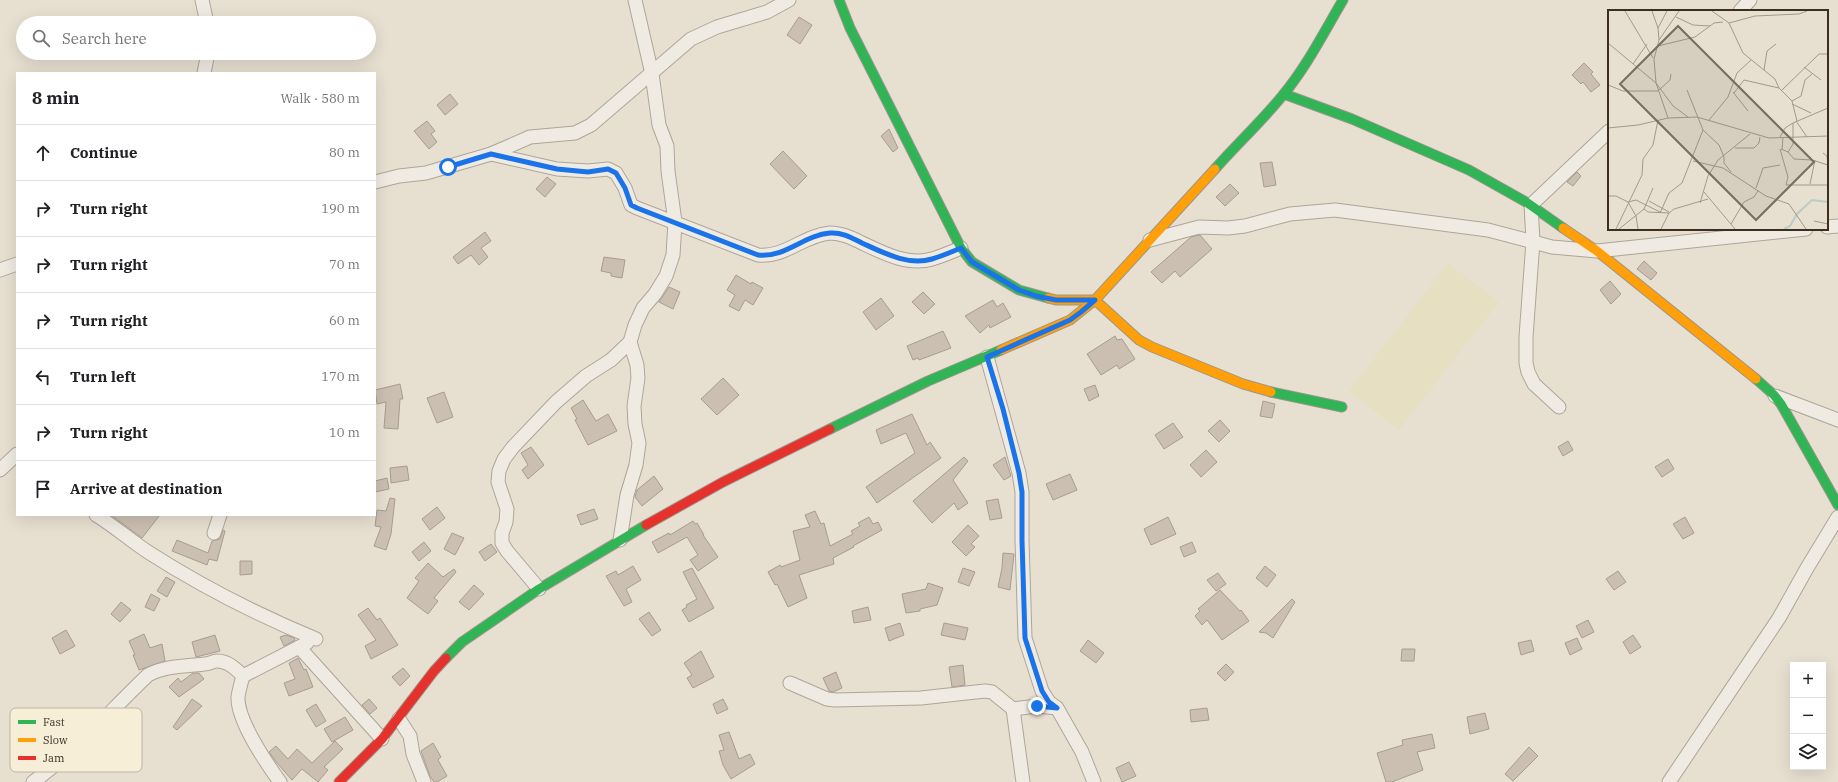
<!DOCTYPE html>
<meta charset="utf-8">
<style>
:root{--surface:#fff;--page:#f6f6f6;--text:#202124;--muted:#757577;--line:#e0e0e0}
body{margin:0;font-family:"IBM Plex Serif",serif;background:var(--page);color:var(--text)}
.controls{position:absolute;right:12px;bottom:12px;display:grid;overflow:hidden;border-radius:0px;box-shadow:0 4px 16px #0002}
.controls button{width:36px;height:36px;display:grid;place-items:center;padding:0;border:0;border-bottom:1px solid var(--line);background:var(--surface);color:var(--text);font:20px sans-serif}
.stop{position:absolute;width:12px;height:12px;margin:-9px;border:3px solid #1a73e8;border-radius:50%;background:#fff}
.stop.end{background:#1a73e8;border-color:#fff;box-shadow:0 1px 4px #0008}
.list{margin:0;padding:0;list-style:none}
h2{display:flex;justify-content:space-between;align-items:center;height:52px;margin:0;padding:0 16px;font-size:17px}
h2 small{font-size:13px;font-weight:400;color:var(--muted)}
.list li{display:grid;grid-template-columns:26px 1fr auto;gap:12px;align-items:center;box-sizing:border-box;height:56px;padding:0 16px;border-top:1px solid var(--line)}
.list b{display:block;font-size:15px;white-space:nowrap}
.list em{font-size:13px;font-style:normal;color:var(--muted)}
.icon{flex:none;width:22px;height:22px;fill:none;stroke:currentColor;stroke-width:2;stroke-linecap:round;stroke-linejoin:round}
.map{position:relative;flex:none;width:1838px;height:782px;overflow:hidden}
.search{position:absolute;background:var(--surface);box-shadow:0 4px 16px #0002;left:16px;top:16px;width:360px;height:44px;display:flex;align-items:center;gap:10px;box-sizing:border-box;padding:0 14px;border-radius:22px;color:var(--muted);font-size:15px}
.panel{position:absolute;background:var(--surface);box-shadow:0 4px 16px #0002;left:16px;top:72px;width:360px;height:444px;border-radius:0px}
.map>svg:first-child{display:block}
</style>
<div class="map">
<svg width="1838" height="782" viewBox="0 0 1838 782">
<rect width="100%" height="100%" fill="#e7e0d1"/>
<polygon fill="#e6dfc2" points="1448,263 1499,302 1399,430 1349,391"/>
<g fill="#cbbfb2" stroke="#a89c90">
<polygon points="799,17 812,25 800,44 787,35"/>
<polygon points="1584,63 1593,72 1591,74 1600,85 1591,92 1583,82 1581,84 1572,75"/>
<polygon points="450,94 458,104 445,115 437,105"/>
<polygon points="427,121 435,131 431,134 437,142 429,149 414,131"/>
<polygon points="889,129 898,148 893,152 881,136"/>
<polygon points="783,151 807,176 794,189 770,164"/>
<polygon points="1272,162 1276,185 1264,187 1260,163"/>
<polygon points="1577,172 1581,176 1573,186 1567,182"/>
<polygon points="547,177 556,184 545,197 536,189"/>
<polygon points="1230,184 1239,193 1225,206 1216,197"/>
<polygon points="485,232 491,241 481,248 488,257 479,265 471,255 458,264 453,257"/>
<polygon points="1200,235 1212,249 1180,277 1175,271 1162,283 1151,272 1191,237"/>
<polygon points="604,257 625,260 622,278 611,276 611,273 601,271"/>
<polygon points="1644,261 1657,273 1651,280 1637,269"/>
<polygon points="736,275 751,284 752,282 763,288 753,305 745,300 739,311 729,306 735,295 727,290"/>
<polygon points="1610,281 1621,294 1611,304 1600,290"/>
<polygon points="669,287 680,292 673,309 659,302"/>
<polygon points="923,292 935,304 924,314 912,302"/>
<polygon points="881,298 894,316 876,330 863,312"/>
<polygon points="993,300 997,307 1003,303 1011,317 990,328 989,325 980,333 965,316"/>
<polygon points="943,331 951,348 919,360 918,358 913,360 907,346"/>
<polygon points="1115,336 1117,340 1122,339 1135,359 1119,369 1117,365 1101,375 1087,354"/>
<polygon points="723,378 739,395 717,415 701,399"/>
<polygon points="400,384 403,399 400,399 398,429 384,428 386,402 377,404 375,390"/>
<polygon points="1095,385 1099,396 1089,401 1084,389"/>
<polygon points="444,392 453,417 437,423 427,398"/>
<polygon points="583,400 596,421 608,414 617,431 588,445 575,420 577,419 571,408"/>
<polygon points="1263,401 1275,404 1272,418 1260,416"/>
<polygon points="912,414 927,445 930,442 941,458 877,503 866,487 915,453 906,433 881,444 876,430"/>
<polygon points="1220,420 1230,431 1219,442 1208,431"/>
<polygon points="1173,423 1183,437 1164,449 1155,435"/>
<polygon points="1568,441 1573,450 1563,456 1558,447"/>
<polygon points="531,447 544,465 528,479 522,470 528,465 521,453"/>
<polygon points="1206,450 1217,462 1201,477 1190,465"/>
<polygon points="964,457 968,461 953,480 968,503 958,510 954,503 932,523 913,501"/>
<polygon points="1005,457 1011,476 1004,480 993,465"/>
<polygon points="1668,459 1674,469 1662,477 1655,467"/>
<polygon points="407,466 409,480 391,483 390,468"/>
<polygon points="1070,474 1077,490 1053,500 1046,484"/>
<polygon points="654,476 663,489 642,506 635,497 637,490"/>
<polygon points="387,478 389,489 375,492 375,481"/>
<polygon points="390,498 395,499 391,534 386,550 374,546 381,527 375,526 377,510 386,511"/>
<polygon points="998,499 1002,518 990,520 986,501"/>
<polygon points="437,507 445,518 430,530 422,519"/>
<polygon points="594,509 598,519 581,525 577,515"/>
<polygon points="815,511 821,524 824,523 830,546 853,534 851,531 860,526 858,523 869,517 873,524 878,522 882,530 853,546 854,547 833,558 834,564 799,575 807,598 788,607 777,584 775,585 768,572 780,565 781,567 800,560 793,531 810,527 805,515"/>
<polygon points="111,515 160,515 142,538"/>
<polygon points="1168,517 1176,534 1151,545 1144,529"/>
<polygon points="1685,517 1694,533 1683,539 1673,524"/>
<polygon points="693,521 695,524 697,523 704,535 703,535 718,557 698,571 690,560 698,555 687,537 658,553 652,542 669,533 670,535"/>
<polygon points="968,525 979,536 971,544 975,547 966,556 952,542"/>
<polygon points="223,530 225,531 217,561 209,559 207,565 172,551 177,540 208,553 212,541 220,539"/>
<polygon points="452,533 464,538 455,555 444,549"/>
<polygon points="424,542 431,551 419,561 412,552"/>
<polygon points="1192,542 1196,552 1184,557 1180,547"/>
<polygon points="491,544 497,552 485,561 479,552"/>
<polygon points="1003,553 1014,554 1010,590 998,587 1002,568"/>
<polygon points="240,561 252,561 252,574 240,575"/>
<polygon points="428,563 443,577 454,569 456,572 434,598 438,601 428,614 407,598 419,581 415,578"/>
<polygon points="633,566 641,580 626,589 632,602 624,606 606,576 616,571 618,575"/>
<polygon points="1265,566 1276,575 1267,587 1256,578"/>
<polygon points="692,568 714,608 689,622 682,610 687,607 686,605 697,599 683,572"/>
<polygon points="963,568 975,572 969,586 958,582"/>
<polygon points="1618,571 1626,582 1614,590 1606,579"/>
<polygon points="1218,573 1226,584 1216,591 1207,580"/>
<polygon points="166,577 175,582 167,597 157,591"/>
<polygon points="928,583 943,588 937,605 920,609 920,611 906,613 902,594 926,589"/>
<polygon points="474,585 484,594 469,610 459,602"/>
<polygon points="1220,590 1240,611 1241,610 1249,621 1222,640 1207,620 1202,625 1195,616 1200,611 1198,609"/>
<polygon points="151,594 160,599 154,611 145,607"/>
<polygon points="1292,599 1295,602 1273,638 1266,633 1259,632"/>
<polygon points="121,602 131,610 120,622 111,614"/>
<polygon points="868,607 871,620 854,623 852,611"/>
<polygon points="368,608 377,620 380,618 398,645 371,659 365,646 376,640 358,615"/>
<polygon points="649,612 661,630 652,636 639,619"/>
<polygon points="1588,620 1594,632 1582,638 1576,626"/>
<polygon points="900,623 904,635 889,641 885,628"/>
<polygon points="944,623 968,628 965,640 941,635"/>
<polygon points="66,630 75,646 60,654 52,638"/>
<polygon points="144,634 150,648 162,644 165,661 139,670 133,655 135,655 129,641"/>
<polygon points="215,635 220,651 196,657 192,642"/>
<polygon points="286,635 294,638 295,640 284,646 280,637"/>
<polygon points="1633,635 1641,647 1630,654 1623,642"/>
<polygon points="1577,638 1582,649 1570,655 1565,643"/>
<polygon points="1088,640 1104,653 1096,663 1080,651"/>
<polygon points="1531,640 1534,651 1521,655 1518,643"/>
<polygon points="1402,649 1415,649 1414,661 1401,661"/>
<polygon points="701,651 714,677 693,688 687,678 692,675 684,663"/>
<polygon points="298,658 304,670 306,669 313,687 289,696 284,683 295,679 289,663"/>
<polygon points="1226,664 1234,672 1225,681 1217,673"/>
<polygon points="963,665 965,685 952,687 949,667"/>
<polygon points="403,668 410,676 400,686 392,677"/>
<polygon points="836,672 842,688 833,692 829,691 823,678"/>
<polygon points="193,673 199,673 204,679 179,697 169,687 178,678 181,682"/>
<polygon points="192,699 202,706 177,730 173,727"/>
<polygon points="369,699 377,708 370,714 362,705"/>
<polygon points="723,699 728,709 717,714 713,704"/>
<polygon points="316,704 326,721 316,727 306,710"/>
<polygon points="1207,708 1209,720 1191,722 1190,710"/>
<polygon points="1485,713 1489,729 1470,734 1467,717"/>
<polygon points="345,717 353,730 332,742 324,729"/>
<polygon points="729,732 739,759 750,754 755,764 731,779 723,765 719,751 724,750 719,735"/>
<polygon points="1432,734 1435,748 1417,752 1423,770 1392,782 1386,782 1377,753 1403,745 1402,740"/>
<polygon points="335,741 343,749 324,767 328,770 318,782 302,769 292,780 277,763 269,752 276,746 288,759 297,749 312,763"/>
<polygon points="433,743 441,757 438,760 447,776 437,782 434,782 430,776 421,751"/>
<polygon points="1529,747 1538,756 1513,781 1505,774"/>
<polygon points="1129,762 1136,776 1122,782 1116,768"/>
</g>
<g fill="none" stroke-linecap="round" stroke-linejoin="round">
<g stroke="#ada599" stroke-width="15">
<g id="street">
<polyline points="202,0 207,23"/>
<polyline points="1740,11 1750,0"/>
<polyline points="204,73 208,53"/>
<path d="M491,154L557,169L588,171L608,169L616,173L625,188L631,205L637,208L758,255C785,258 804,235 830,233C842,233 852,238 862,243C883,253 908,266 932,259C942,256 951,252 961,248"/>
<polyline points="375,182 399,176 426,173 491,154 530,137 575,133 591,125 691,39 717,27 767,12 789,0"/>
<polyline points="1827,227 1838,226"/>
<polyline points="1150,240 1199,227 1228,228 1245,226 1290,214 1335,210 1488,230 1552,247 1597,251 1806,229"/>
<polyline points="0,270 17,264"/>
<polyline points="987,357 1019,473 1022,492 1022,540 1025,638 1042,691 1049,702 1057,708 1082,752 1094,782"/>
<polyline points="1775,396 1838,420"/>
<polyline points="1559,407 1534,384 1528,372 1526,363 1526,337 1533,241 1531,205 1609,131"/>
<polyline points="0,470 17,454"/>
<path d="M96,515C114,526 130,540 148,552C201,586 258,615 316,639"/>
<polyline points="214,533 220,515"/>
<polyline points="620,540 627,495 636,465 639,443 635,424 634,406 638,378 637,365 630,342 635,325 643,308 655,294 666,276 673,255 675,222 668,171 667,146 659,125 652,74 635,0"/>
<polyline points="539,589 507,551 502,543 502,533 506,522 507,509 498,482 499,471 504,459 513,447 556,402 586,376 611,360 630,342"/>
<polyline points="299,647 382,739"/>
<path d="M243,676C241,683 239,690 238,697C237,720 267,764 280,782"/>
<polyline points="243,676 307,643"/>
<polyline points="790,683 827,699 835,700 921,698 985,691 992,692 1013,709 1037,706 1057,708"/>
<polyline points="1013,709 1023,782"/>
<polyline points="399,719 410,736 413,754 424,782"/>
<path d="M33,782C75,752 110,711 148,675C165,666 185,666 205,664C209,664 213,661 217,661C228,661 236,669 243,676"/>
<polyline points="1669,782 1779,618 1807,568 1838,517"/>
</g>
</g>
<g stroke="#9c958a" stroke-width="11">
<g id="fast">
<polyline points="839,0 850,28 961,248 972,262 1019,290 1048,298"/>
<polyline points="1284,94 1352,119 1469,170 1526,202 1563,228"/>
<path d="M1215,169C1237,144 1262,121 1283,95C1307,66 1324,32 1343,0"/>
<polyline points="1756,379 1774,395 1781,404 1838,505"/>
<polyline points="1271,392 1342,407"/>
<polyline points="830,429 928,381 1001,350"/>
<polyline points="446,658 462,642 539,589 646,525"/>
</g>
</g>
<g stroke="#9c958a" stroke-width="11">
<g id="slow">
<polyline points="1563,228 1597,251 1756,379"/>
<polyline points="1048,298 1056,300 1095,300 1139,340 1152,347 1243,384 1271,392"/>
<polyline points="1001,350 1070,320 1095,300 1215,169"/>
</g>
</g>
<g stroke="#9c958a" stroke-width="11">
<g id="jam">
<polyline points="646,525 723,482 830,429"/>
<polyline points="339,782 382,739 434,671 446,658"/>
</g>
</g>
<use href="#street" stroke="#efebe3" stroke-width="13"/>
<use href="#fast" stroke="#30b455" stroke-width="9"/>
<use href="#slow" stroke="#ff9f0a" stroke-width="9"/>
<use href="#jam" stroke="#e5322d" stroke-width="9"/>
</g>
<g fill="none" stroke-linecap="round" stroke-linejoin="round">
<path stroke="#1a73e8" stroke-width="5" d="M448,167L491,154L557,169L588,172L608,169L616,173L625,188L631,205L637,208L758,255C785,258 804,235 830,233C842,232 852,238 862,243C884,253 908,266 932,259C942,256 951,252 961,248L972,262L1019,290L1036,296L1056,300H1095L1081,312L1070,320L987,357L1003,409L1019,473L1022,492V540L1025,638L1042,691L1049,702L1057,708L1037,706"/>
</g>
<g transform="translate(1608 10)">
<rect width="220" height="220" fill="#e7e0d1"/>
<path fill="none" stroke="#bcccc2" stroke-width="2" d="M176,219L182,216L189,204L204,190L220,192"/>
<path fill="none" stroke="#a3998a" stroke-width="1" d="M17,1L45,48M44,1L50,18L51,30L46,49L48,73L60,108M104,1L121,13L135,43L167,69L171,78M68,7L85,15L102,16M121,13L147,6L191,4L199,1M50,18L59,1M51,30L71,1M0,33L48,73L65,96L80,107M50,36L87,27L106,13L115,12M25,54L39,34M196,57L213,70M156,60L159,41L168,34M0,75L15,81H50L62,70L63,64M174,80L211,44H220M125,82L140,101M126,83L136,70L171,78L184,91L189,111M184,91L193,86L197,70L204,64M184,94L203,103M101,110L120,87L129,63L143,50M188,111L199,127M0,118L30,115L60,108L89,107L161,128L220,126M95,120L111,135L116,147V153L123,162M172,127L177,118L185,113M127,138H146L151,133L152,127M172,139L180,167L178,175H220M173,139L180,142L186,149L204,150L220,155M174,140L175,127M180,142L185,134V113L220,98M215,143L219,146L220,155M85,151L115,158L158,186L181,194L198,219M202,174L207,150M148,178L155,158L172,155M96,182L127,219M0,186H8L20,192M41,191L61,202M92,193L100,166L110,150L142,124M36,199L40,202L61,203M52,203L61,183L74,173L95,120L79,80M206,211L220,214M123,214L136,192L146,187L150,181M8,219L34,165L35,149L45,135L50,110M11,219L36,199L45,178M30,219L28,206L20,192L28,190L52,202M53,219L61,203L66,199L100,189"/>
<path fill="#786c5e" fill-opacity="0.15" stroke="#786c5e" stroke-width="2" d="M70,16L206,152L148,210L12,74Z"/>
<rect width="220" height="220" fill="none" stroke="#3d2e20" stroke-width="2"/>
</g>
<rect x="10" y="708" width="132" height="64" rx="6" fill="#f7eed8" stroke="#bfb4a1" stroke-width="1"/>
<rect x="18" y="720" width="18" height="4" fill="#30b455"/>
<rect x="18" y="738" width="18" height="4" fill="#ff9f0a"/>
<rect x="18" y="756" width="18" height="4" fill="#e5322d"/>
<g font-size="11" fill="#3d2e20">
<text x="43" y="726">Fast</text>
<text x="43" y="744">Slow</text>
<text x="43" y="762">Jam</text>
</g>
</svg>
<div class="controls">
<button>+</button>
<button>−</button>
<button><svg class="icon" aria-label="layers" viewBox="0 0 24 24"><path d="M12 4l9 5-9 5-9-5zM3 14l9 5 9-5"/></svg></button>
</div>
<div class="stop" style="left:448px;top:167px"></div>
<div class="stop end" style="left:1037px;top:706px"></div>
<div class="search"><svg class="icon" aria-label="search" viewBox="0 0 24 24"><circle cx="10" cy="10" r="6"/><path d="M15 15l6 6"/></svg>Search here</div>
<section class="panel">
<h2>8 min<small>Walk · 580 m</small></h2>
<ul class="list">
<li><svg class="icon" aria-label="ahead" viewBox="0 0 24 24"><path d="M12 20V5M6 11l6-6 6 6"/></svg><div><b>Continue</b></div><em>80 m</em></li>
<li><svg class="icon" aria-label="right" viewBox="0 0 24 24"><path d="M7 20v-9h11M14 6l5 5-5 5"/></svg><div><b>Turn right</b></div><em>190 m</em></li>
<li><svg class="icon" aria-label="right" viewBox="0 0 24 24"><path d="M7 20v-9h11M14 6l5 5-5 5"/></svg><div><b>Turn right</b></div><em>70 m</em></li>
<li><svg class="icon" aria-label="right" viewBox="0 0 24 24"><path d="M7 20v-9h11M14 6l5 5-5 5"/></svg><div><b>Turn right</b></div><em>60 m</em></li>
<li><svg class="icon" aria-label="left" viewBox="0 0 24 24"><path d="M17 20v-9H6M10 6l-5 5 5 5"/></svg><div><b>Turn left</b></div><em>170 m</em></li>
<li><svg class="icon" aria-label="right" viewBox="0 0 24 24"><path d="M7 20v-9h11M14 6l5 5-5 5"/></svg><div><b>Turn right</b></div><em>10 m</em></li>
<li><svg class="icon" aria-label="arrive" viewBox="0 0 24 24"><path d="M6 21V4h12l-3 4 3 4H6"/></svg><div><b>Arrive at destination</b></div></li>
</ul>
</section>
</div>
